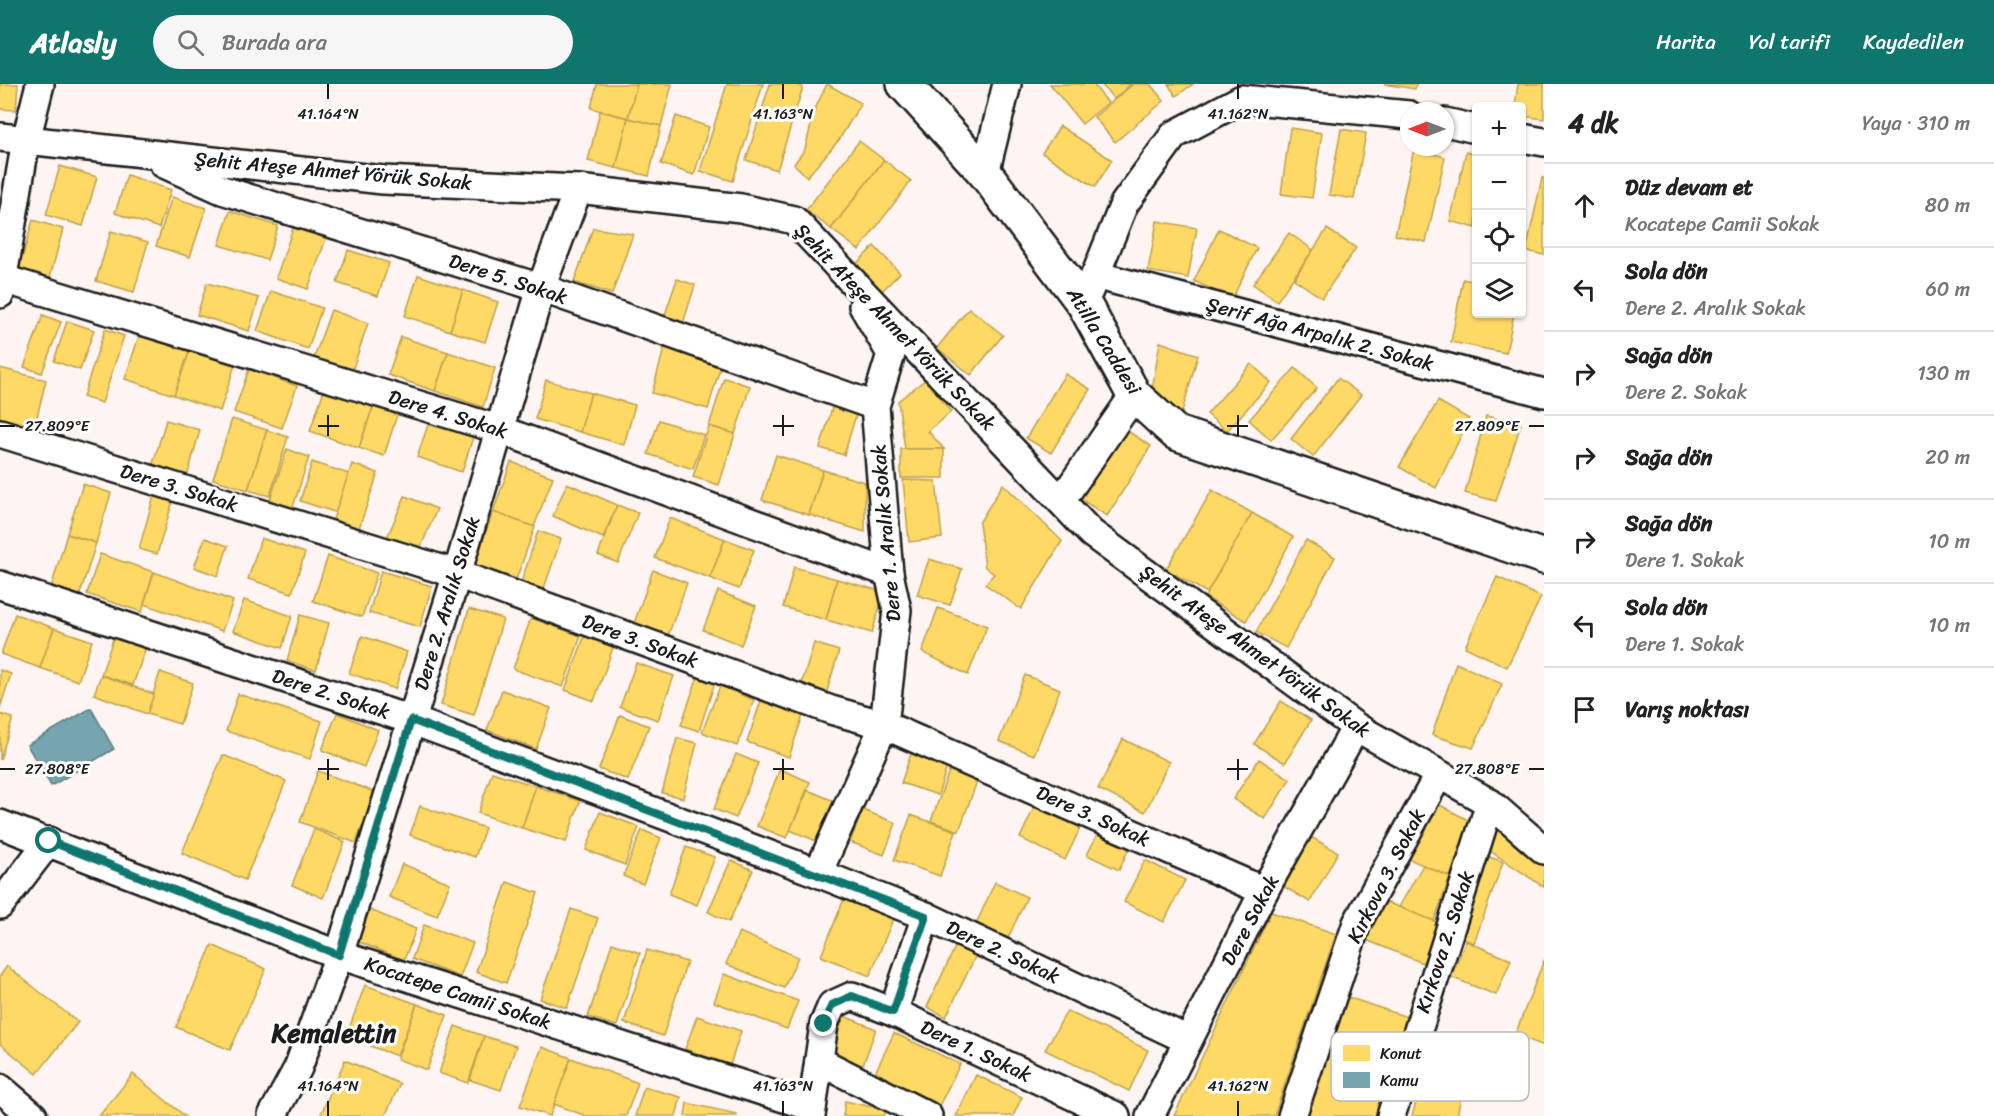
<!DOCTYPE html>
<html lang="tr">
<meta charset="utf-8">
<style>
:root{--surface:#fff;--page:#f6f6f6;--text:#222;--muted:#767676;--line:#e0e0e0;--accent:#0f766e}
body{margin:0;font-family:Sriracha,sans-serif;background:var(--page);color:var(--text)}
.controls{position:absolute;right:18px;top:18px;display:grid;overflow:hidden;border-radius:6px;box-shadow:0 2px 4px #0004}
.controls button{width:54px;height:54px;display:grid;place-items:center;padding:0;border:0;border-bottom:2px solid var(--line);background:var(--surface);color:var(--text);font:30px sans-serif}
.compass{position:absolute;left:1400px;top:18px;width:54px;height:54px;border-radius:50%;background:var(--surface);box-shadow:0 2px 4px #0004;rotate:270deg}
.stop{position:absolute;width:18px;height:18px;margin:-14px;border:4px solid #0f766e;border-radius:50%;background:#fff}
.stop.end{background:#0f766e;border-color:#fff;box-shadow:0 2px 6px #0008}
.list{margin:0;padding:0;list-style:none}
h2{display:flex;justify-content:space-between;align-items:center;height:78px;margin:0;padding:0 24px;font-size:26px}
h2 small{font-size:20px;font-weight:400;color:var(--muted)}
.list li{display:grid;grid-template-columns:39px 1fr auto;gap:18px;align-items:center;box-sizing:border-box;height:84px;padding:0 24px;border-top:2px solid var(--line)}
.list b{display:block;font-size:22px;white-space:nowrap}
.list p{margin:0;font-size:20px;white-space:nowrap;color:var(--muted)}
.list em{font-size:20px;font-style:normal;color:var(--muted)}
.icon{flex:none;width:33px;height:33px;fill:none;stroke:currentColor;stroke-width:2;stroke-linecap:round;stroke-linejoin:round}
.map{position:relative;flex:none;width:1544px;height:1032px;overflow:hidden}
header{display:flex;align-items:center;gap:36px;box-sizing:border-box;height:84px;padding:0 30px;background:var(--accent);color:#fff}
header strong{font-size:28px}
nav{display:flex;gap:33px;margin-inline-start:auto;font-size:21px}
.search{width:420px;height:54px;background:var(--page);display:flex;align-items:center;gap:15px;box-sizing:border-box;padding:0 21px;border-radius:33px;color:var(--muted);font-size:22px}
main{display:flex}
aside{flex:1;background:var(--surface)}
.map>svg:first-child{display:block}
</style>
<header>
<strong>Atlasly</strong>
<div class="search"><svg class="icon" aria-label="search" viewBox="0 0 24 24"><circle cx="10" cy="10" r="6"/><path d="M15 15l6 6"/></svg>Burada ara</div>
<nav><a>Harita</a><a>Yol tarifi</a><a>Kaydedilen</a></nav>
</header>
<main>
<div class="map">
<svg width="1544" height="1032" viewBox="0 0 1544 1032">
<rect width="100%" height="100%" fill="#fef5f2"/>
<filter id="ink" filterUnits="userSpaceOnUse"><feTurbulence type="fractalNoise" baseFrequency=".0167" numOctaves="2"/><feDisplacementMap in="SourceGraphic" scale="12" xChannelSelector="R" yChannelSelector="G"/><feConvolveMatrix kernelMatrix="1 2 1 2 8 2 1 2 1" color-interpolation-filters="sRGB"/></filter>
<g filter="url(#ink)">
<g fill="#ffd966" stroke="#bba050" stroke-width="1.5">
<polygon points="0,0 18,0 16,26 0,25"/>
<polygon points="597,0 637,0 628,34 591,24"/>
<polygon points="637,0 672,0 661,42 628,34"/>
<polygon points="727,0 763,0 733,97 700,87"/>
<polygon points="770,0 792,0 803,3 777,86 746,76"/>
<polygon points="827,0 861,19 839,56 807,93 794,80 805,65 815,25"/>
<polygon points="1050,0 1093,0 1108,19 1082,40"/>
<polygon points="1101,0 1131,0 1114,15"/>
<polygon points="1133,0 1150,0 1164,17 1115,58 1094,33"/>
<polygon points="1168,0 1193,0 1176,12"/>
<polygon points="1384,0 1416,0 1415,5"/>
<polygon points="1518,0 1544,0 1544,35 1522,32 1522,22 1515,22"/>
<polygon points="600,27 628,34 616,84 588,77"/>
<polygon points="676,32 709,43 694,91 661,80"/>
<polygon points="628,34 661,42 649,92 616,84"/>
<polygon points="1060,42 1112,76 1095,103 1042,69"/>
<polygon points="1290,44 1322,49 1312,114 1281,110"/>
<polygon points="1341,45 1366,49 1354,115 1329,111"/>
<polygon points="859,57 884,76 831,145 806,126"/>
<polygon points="1414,65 1445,73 1426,158 1395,151"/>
<polygon points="1466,68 1476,71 1476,144 1450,137"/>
<polygon points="884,76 911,97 859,166 831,145"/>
<polygon points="1522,81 1526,82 1522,100"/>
<polygon points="60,82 97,93 83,142 46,131"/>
<polygon points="127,91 171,106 159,144 115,129"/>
<polygon points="1542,94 1544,94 1544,171 1526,167"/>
<polygon points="172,113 206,124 190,173 156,162"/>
<polygon points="230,127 278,142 267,176 219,161"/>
<polygon points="33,136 63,145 49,197 18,188"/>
<polygon points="1157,137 1197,144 1188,194 1148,187"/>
<polygon points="294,141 327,152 308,205 276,194"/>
<polygon points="593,144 633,150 612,210 574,198"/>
<polygon points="1219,145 1257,164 1232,215 1194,197"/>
<polygon points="1327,145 1356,164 1322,214 1294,195"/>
<polygon points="111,147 148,158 134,208 96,197"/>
<polygon points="1289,149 1313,166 1277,217 1253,200"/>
<polygon points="874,162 900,189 878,211 852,184"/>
<polygon points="348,166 389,179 378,212 337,199"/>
<polygon points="418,191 463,206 450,247 405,232"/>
<polygon points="677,195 695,201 682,243 663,237"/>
<polygon points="1463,195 1476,198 1476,230 1514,230 1506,269 1451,258"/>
<polygon points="207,199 259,214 249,247 197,231"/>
<polygon points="463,206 498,218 485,258 450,247"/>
<polygon points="271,207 322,224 308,265 257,247"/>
<polygon points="969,224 1003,251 971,291 937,264"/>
<polygon points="331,226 368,239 352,287 314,274"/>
<polygon points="43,231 61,238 42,289 24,283"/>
<polygon points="67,237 94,246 80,286 54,277"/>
<polygon points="105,245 124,252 102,319 83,313"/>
<polygon points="141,246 191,263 174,311 125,295"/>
<polygon points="401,253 448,268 435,307 388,291"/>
<polygon points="1160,258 1198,271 1179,339 1150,318"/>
<polygon points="665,261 722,277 708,325 652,309"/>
<polygon points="191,263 236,278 220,327 174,311"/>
<polygon points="448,268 495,284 483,323 435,307"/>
<polygon points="1251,280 1271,298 1227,347 1207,330"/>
<polygon points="0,284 46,296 34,345 0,337"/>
<polygon points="1295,284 1317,304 1271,356 1249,336"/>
<polygon points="249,285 297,302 282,344 234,328"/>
<polygon points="1065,290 1090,305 1051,369 1026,354"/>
<polygon points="724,294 750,302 735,350 709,342"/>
<polygon points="1338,294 1361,311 1313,373 1291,355"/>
<polygon points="926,295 951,328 928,347 944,365 905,365 898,317"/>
<polygon points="546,296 591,309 580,348 535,335"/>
<polygon points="324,306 373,323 359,364 310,347"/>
<polygon points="591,309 635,321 624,361 580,348"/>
<polygon points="835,314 859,321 844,371 820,364"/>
<polygon points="1438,317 1469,335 1436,404 1399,383"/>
<polygon points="373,323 397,331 384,372 359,364"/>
<polygon points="1486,332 1521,340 1496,417 1465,409"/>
<polygon points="232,335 267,346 248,406 213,395"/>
<polygon points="166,336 200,346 187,393 152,383"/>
<polygon points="659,336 704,351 693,385 648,370"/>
<polygon points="429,338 473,353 462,388 417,373"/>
<polygon points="1118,341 1151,362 1107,432 1074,411"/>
<polygon points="709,342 735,350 719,401 693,393"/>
<polygon points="267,346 288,353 270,412 248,406"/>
<polygon points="287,365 309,373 292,426 269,419"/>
<rect x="901" y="365" width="43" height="29"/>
<polygon points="776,371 823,386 809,431 762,416"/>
<polygon points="312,378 349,390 337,429 300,417"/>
<polygon points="511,378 553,393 534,443 493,428"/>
<polygon points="352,380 378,389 358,447 332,438"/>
<polygon points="823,386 865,398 865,448 809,431"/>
<polygon points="903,396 936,397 942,454 909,458"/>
<polygon points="567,399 617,421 603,454 553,432"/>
<polygon points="83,400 111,409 96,459 67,450"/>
<polygon points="1003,400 1062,457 1021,525 985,500 994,490 985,483 979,439"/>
<polygon points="1212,406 1252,429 1207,509 1166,485"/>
<polygon points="155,408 174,413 157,470 139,465"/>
<polygon points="405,412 437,425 417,472 385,458"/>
<polygon points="617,421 638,429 618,479 598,471"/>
<polygon points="493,428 535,443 514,501 472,486"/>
<polygon points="1252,429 1293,453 1246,537 1205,513"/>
<polygon points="670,434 725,455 710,494 655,474"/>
<polygon points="538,447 561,455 541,513 519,505"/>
<polygon points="67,450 96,459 79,513 51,504"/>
<polygon points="205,454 228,462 218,492 194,483"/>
<polygon points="261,454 305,469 292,509 248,495"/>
<polygon points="725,455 754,466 739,505 710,494"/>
<polygon points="1306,456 1335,473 1286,564 1256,548"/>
<polygon points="100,470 154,488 142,528 87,510"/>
<polygon points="328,472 377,489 362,533 313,517"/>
<polygon points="929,475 962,485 950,521 917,511"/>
<polygon points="794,483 837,495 826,536 783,523"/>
<polygon points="653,486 687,499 665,560 631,548"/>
<polygon points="381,487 432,502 420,543 369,529"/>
<polygon points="154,488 233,517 222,547 144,520"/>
<polygon points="1497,493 1541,513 1507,583 1465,563"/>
<polygon points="837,495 884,508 872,549 826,536"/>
<polygon points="718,507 756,522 741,561 703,546"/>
<polygon points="244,516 292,532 282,564 233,547"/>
<polygon points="938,524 987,542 968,591 922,568"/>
<polygon points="469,525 503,535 474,631 441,621"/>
<polygon points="15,530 54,544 40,584 1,570"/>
<polygon points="300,531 329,539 316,586 287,577"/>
<polygon points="531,534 581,552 563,603 513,585"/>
<polygon points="54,544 92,557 78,597 40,584"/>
<polygon points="585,551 614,561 594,617 565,606"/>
<polygon points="114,552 146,563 133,601 101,591"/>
<polygon points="362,552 407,568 395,605 349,589"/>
<polygon points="814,559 839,567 824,617 799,609"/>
<polygon points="636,579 674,592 658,636 620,623"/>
<polygon points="1456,579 1502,600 1473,664 1432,651"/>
<polygon points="0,586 11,590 0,624"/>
<polygon points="700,586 717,592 699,647 681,641"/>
<polygon points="160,588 193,599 180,640 147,630"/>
<polygon points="101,591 154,610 147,630 94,610"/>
<polygon points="1025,591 1060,605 1034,671 999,657"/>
<polygon points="720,602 754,616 737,662 702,648"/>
<polygon points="502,606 551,624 536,665 487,646"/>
<polygon points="238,610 322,637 310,675 226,647"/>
<polygon points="762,614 804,628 789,673 747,658"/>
<polygon points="1281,617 1311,636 1285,679 1254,660"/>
<polygon points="337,629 378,646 364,683 322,666"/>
<polygon points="0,630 13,634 0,676"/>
<polygon points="620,631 649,642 628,696 599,685"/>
<polygon points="677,654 697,659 683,714 662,709"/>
<polygon points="1123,655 1169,678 1145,728 1098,705"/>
<polygon points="915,658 951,670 938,711 901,699"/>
<polygon points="736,670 758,679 736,734 714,725"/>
<polygon points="223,671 286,697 245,796 182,769"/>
<polygon points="1259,675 1290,695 1265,735 1233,715"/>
<polygon points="952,679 980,689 959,747 931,737"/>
<polygon points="780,685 810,698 787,754 757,742"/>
<polygon points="318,687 375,708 356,759 300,738"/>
<polygon points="492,688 536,702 522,744 478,729"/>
<polygon points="536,702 580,717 566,758 522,744"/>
<polygon points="808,706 836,718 819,758 790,746"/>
<polygon points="1038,715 1083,738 1065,776 1020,754"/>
<polygon points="1434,718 1472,738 1450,793 1402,772"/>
<polygon points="420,722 485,744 475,773 410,751"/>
<polygon points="863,726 896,739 884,771 850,758"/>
<polygon points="600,728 639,743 625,781 586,766"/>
<polygon points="911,731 956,747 940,792 894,776"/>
<polygon points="1497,744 1544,775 1544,803 1484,763"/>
<polygon points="314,745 345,758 323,814 292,801"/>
<polygon points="642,746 661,754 643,800 623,792"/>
<polygon points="1099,747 1130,762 1119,786 1087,771"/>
<polygon points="1307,751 1338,768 1310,818 1279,800"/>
<polygon points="686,763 715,773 697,821 669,810"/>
<polygon points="1482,770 1503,778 1474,859 1453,852"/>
<polygon points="731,776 753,786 729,838 708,828"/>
<polygon points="1145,776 1185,796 1164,838 1124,818"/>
<polygon points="402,780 450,799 437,832 389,813"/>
<polygon points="1423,781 1450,793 1434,837 1399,823"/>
<polygon points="507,798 538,809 506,899 476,888"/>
<polygon points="995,798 1027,813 1008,854 976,840"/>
<polygon points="846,810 895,830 870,892 821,872"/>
<polygon points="1381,816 1439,839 1423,879 1366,856"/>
<polygon points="571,825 598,834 567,924 540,915"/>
<polygon points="370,826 416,845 404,876 357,857"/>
<polygon points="1271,828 1336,850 1274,1032 1174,1032"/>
<polygon points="424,841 473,859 460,893 412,875"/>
<polygon points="739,848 798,873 784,904 726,880"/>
<polygon points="958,857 978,867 946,933 927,923"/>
<polygon points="1466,857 1511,876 1496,911 1451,893"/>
<polygon points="612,859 640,869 617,942 588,933"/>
<polygon points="212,861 266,885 230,966 176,943"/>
<polygon points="647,866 687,878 663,952 624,939"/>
<polygon points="1544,876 1544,962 1515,951"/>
<polygon points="7,882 78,938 37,990 0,960 0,892"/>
<polygon points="724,890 798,917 787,945 714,918"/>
<polygon points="365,901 417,920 397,972 346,953"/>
<polygon points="1341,911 1410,934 1380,1032 1302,1032"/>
<polygon points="417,920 447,931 427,986 397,975"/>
<polygon points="1067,927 1148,966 1129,1007 1045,966"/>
<polygon points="839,930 876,945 859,992 832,978"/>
<polygon points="697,932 741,947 730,981 685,965"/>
<polygon points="455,942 484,952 468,999 439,989"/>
<polygon points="894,949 960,980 938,1024 873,993"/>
<polygon points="484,952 516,962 501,1006 470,996"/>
<polygon points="542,963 571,974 550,1032 520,1022"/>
<polygon points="571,974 638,999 626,1032 586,1032 554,1020"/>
<polygon points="345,976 400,1000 385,1032 320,1032"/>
<polygon points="133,990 185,1032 99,1032"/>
<polygon points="976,991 1022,1013 1013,1032 956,1032"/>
<polygon points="1423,994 1461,1013 1457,1032 1412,1032"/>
<polygon points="644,1003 681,1013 676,1032 635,1032"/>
<polygon points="845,1017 886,1026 884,1032 843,1032"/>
<polygon points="687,1019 737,1030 737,1032 685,1032"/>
</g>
<polygon fill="#76a5af" stroke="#5b7c83" stroke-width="1.5" points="91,624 114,665 51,702 27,661"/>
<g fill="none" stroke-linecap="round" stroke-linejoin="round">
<g stroke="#1c1c1c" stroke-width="32">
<g id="minor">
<polyline points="1445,38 1476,45"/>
<polyline points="0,53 383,96 578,105 741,124 794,136 1091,449 1356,643 1490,719 1544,766"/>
<polyline points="1522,54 1544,58"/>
<polyline points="164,80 222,106 541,204 875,322"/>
<polyline points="985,89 1007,0"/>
<polyline points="1095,191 1544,309"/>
<polyline points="0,194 498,345 889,489"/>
<polyline points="1089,207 1124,120 1174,51 1242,15 1409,31"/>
<polyline points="0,210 26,56 40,0"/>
<polyline points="0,349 457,490 831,626 884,641 1264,807"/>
<polyline points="1061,417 1134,311"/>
<polyline points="0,501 411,636 818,789 926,832 1188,956"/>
<polyline points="0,740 339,871 812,1023"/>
<polyline points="818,789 884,641 897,526 889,489 875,322 891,270 863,222"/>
<polyline points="0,821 49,757"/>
<polyline points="893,928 926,832"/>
<polyline points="819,977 928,1032"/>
<polyline points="0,1004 33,1032"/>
<polyline points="272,1032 298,984 339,871 457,490 541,204 578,105"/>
<polyline points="811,1032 824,940 832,921 852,912 893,928 1116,1032"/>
<polyline points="1150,1032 1264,807 1356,643"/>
<polyline points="1292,1032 1357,839 1439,690"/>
<polyline points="1391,1032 1490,719"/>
</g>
</g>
<g stroke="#1c1c1c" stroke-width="38">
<polyline id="tertiary" points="904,0 985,89 1084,220 1134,311 1176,349 1544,473"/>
</g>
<use href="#minor" stroke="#fff" stroke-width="27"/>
<use href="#tertiary" stroke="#fff" stroke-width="33"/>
</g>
</g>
<g fill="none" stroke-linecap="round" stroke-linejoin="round" filter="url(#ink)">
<polyline stroke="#0f766e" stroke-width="8" points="49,757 339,871 411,636 926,832 893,928 852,912 832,921 824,940"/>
</g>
<path fill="none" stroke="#1c1c1c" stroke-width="2" d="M328,0V15M783,0V15M1238,0V15M328,331V352M783,331V352M1238,331V352M0,342H15M318,342H339M773,342H794M1227,342H1248M1529,342H1544M328,675V696M783,675V696M1238,675V696M0,685H15M318,685H339M773,685H794M1227,685H1248M1529,685H1544M328,1017V1032M783,1017V1032M1238,1017V1032"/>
<g text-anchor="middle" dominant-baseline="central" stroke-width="6" stroke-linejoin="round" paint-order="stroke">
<g font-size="20" fill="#1c1c1c" stroke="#fff">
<text transform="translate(333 87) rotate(5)">Şehit Ateşe Ahmet Yörük Sokak</text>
<text transform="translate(508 195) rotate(18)">Dere 5. Sokak</text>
<text transform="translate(895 243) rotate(46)">Şehit Ateşe Ahmet Yörük Sokak</text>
<text transform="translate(1320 250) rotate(15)">Şerif Ağa Arpalık 2. Sokak</text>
<text transform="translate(1104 257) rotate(58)">Atilla Caddesi</text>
<text transform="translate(448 330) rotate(17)">Dere 4. Sokak</text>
<text transform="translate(179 404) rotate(17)">Dere 3. Sokak</text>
<text transform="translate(886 449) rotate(-95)">Dere 1. Aralık Sokak</text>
<text transform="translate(447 519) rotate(-73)">Dere 2. Aralık Sokak</text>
<text transform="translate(640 557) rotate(20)">Dere 3. Sokak</text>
<text transform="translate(1255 567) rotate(36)">Şehit Ateşe Ahmet Yörük Sokak</text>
<text transform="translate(331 610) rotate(18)">Dere 2. Sokak</text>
<text transform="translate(1093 732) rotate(24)">Dere 3. Sokak</text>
<text transform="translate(1386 792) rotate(-63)">Kırkova 3. Sokak</text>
<text transform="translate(1250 836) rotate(-62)">Dere Sokak</text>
<text transform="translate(1445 858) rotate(-72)">Kırkova 2. Sokak</text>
<text transform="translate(1003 868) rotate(25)">Dere 2. Sokak</text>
<text transform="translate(458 909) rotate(18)">Kocatepe Camii Sokak</text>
<text transform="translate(976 967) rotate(25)">Dere 1. Sokak</text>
</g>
<g font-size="26" font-weight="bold" fill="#1c1c1c" stroke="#fff">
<text x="334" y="949">Kemalettin</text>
</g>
</g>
<rect x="1331" y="948" width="198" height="69" rx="9" fill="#fff" stroke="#bbb" stroke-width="1.5"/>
<rect x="1343" y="961" width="27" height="16" fill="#ffd966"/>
<rect x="1343" y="988" width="27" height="16" fill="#76a5af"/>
<g font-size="16" fill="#1c1c1c">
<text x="1380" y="975">Konut</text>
<text x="1380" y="1002">Kamu</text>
</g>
<g font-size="15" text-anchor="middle" fill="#1c1c1c" stroke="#fff" stroke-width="6" stroke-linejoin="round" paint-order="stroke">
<text x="328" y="35">41.164°N</text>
<text x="783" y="35">41.163°N</text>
<text x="1238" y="35">41.162°N</text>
<text x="1487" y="347">27.809°E</text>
<text x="57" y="347">27.809°E</text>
<text x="1487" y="690">27.808°E</text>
<text x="57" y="690">27.808°E</text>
<text x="328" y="1007">41.164°N</text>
<text x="783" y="1007">41.163°N</text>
<text x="1238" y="1007">41.162°N</text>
</g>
</svg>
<div class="controls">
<button>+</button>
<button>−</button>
<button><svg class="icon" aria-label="locate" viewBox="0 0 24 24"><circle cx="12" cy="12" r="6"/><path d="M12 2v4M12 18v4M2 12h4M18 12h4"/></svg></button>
<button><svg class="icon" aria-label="layers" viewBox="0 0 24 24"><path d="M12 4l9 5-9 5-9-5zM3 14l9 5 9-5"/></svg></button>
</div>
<svg class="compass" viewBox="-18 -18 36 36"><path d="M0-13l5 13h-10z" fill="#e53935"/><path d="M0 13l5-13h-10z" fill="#767676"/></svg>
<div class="stop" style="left:49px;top:757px"></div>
<div class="stop end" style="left:824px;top:940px"></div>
</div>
<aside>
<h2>4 dk<small>Yaya · 310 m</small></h2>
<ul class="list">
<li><svg class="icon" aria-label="ahead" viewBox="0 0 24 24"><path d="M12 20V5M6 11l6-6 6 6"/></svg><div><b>Düz devam et</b><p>Kocatepe Camii Sokak</p></div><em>80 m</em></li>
<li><svg class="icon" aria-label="left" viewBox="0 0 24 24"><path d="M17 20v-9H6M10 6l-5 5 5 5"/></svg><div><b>Sola dön</b><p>Dere 2. Aralık Sokak</p></div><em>60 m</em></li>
<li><svg class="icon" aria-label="right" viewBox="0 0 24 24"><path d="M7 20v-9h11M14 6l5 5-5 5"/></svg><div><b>Sağa dön</b><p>Dere 2. Sokak</p></div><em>130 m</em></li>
<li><svg class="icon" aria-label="right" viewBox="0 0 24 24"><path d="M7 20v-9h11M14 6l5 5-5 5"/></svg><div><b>Sağa dön</b></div><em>20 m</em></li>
<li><svg class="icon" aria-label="right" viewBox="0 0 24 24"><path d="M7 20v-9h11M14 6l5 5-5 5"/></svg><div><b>Sağa dön</b><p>Dere 1. Sokak</p></div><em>10 m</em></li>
<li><svg class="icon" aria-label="left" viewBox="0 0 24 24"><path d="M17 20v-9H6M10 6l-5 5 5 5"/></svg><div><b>Sola dön</b><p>Dere 1. Sokak</p></div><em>10 m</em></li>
<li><svg class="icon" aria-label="arrive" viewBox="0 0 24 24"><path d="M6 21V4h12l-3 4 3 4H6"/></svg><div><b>Varış noktası</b></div></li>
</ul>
</aside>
</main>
